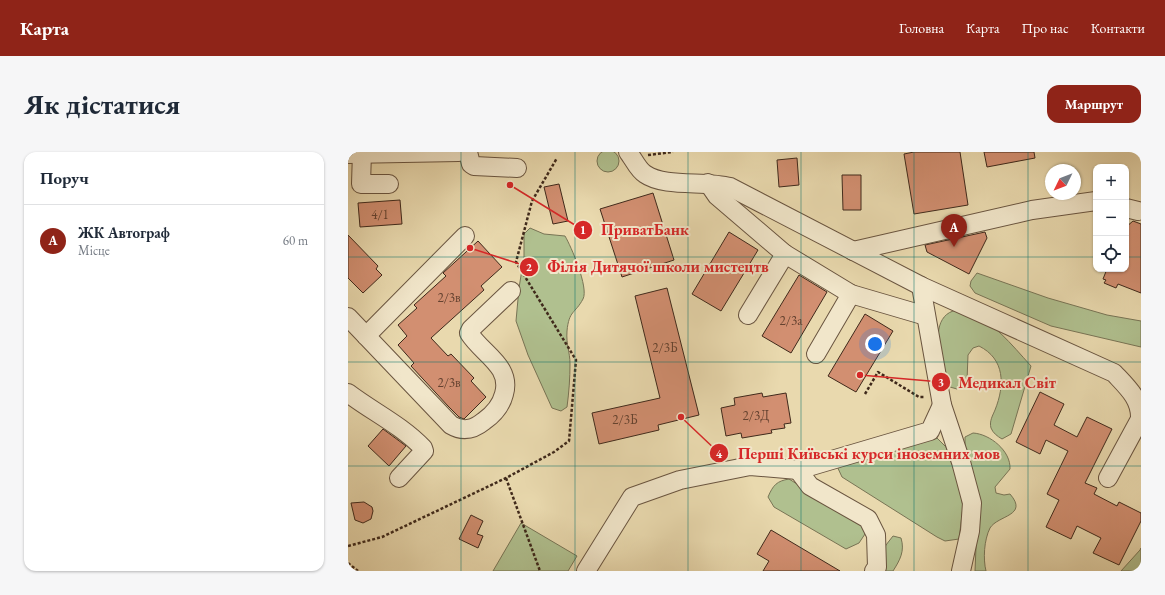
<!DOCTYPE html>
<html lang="uk">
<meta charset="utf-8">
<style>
:root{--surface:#fff;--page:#f6f6f7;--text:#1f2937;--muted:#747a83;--line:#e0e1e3;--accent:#8f2418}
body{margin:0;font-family:"EB Garamond",serif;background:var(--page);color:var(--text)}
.controls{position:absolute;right:12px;top:12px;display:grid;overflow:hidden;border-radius:8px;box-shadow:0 1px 3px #0004}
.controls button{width:36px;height:36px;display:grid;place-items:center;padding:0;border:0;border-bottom:1px solid var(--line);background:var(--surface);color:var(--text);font:20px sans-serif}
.compass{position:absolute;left:697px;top:12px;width:36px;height:36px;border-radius:50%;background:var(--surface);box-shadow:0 1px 3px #0004;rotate:227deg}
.you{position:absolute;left:527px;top:192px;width:14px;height:14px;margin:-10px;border:3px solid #fff;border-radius:50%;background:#1a73e8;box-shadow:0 0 0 6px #1a73e833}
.badge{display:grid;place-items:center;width:26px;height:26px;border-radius:50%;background:var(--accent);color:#fff;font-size:13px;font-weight:700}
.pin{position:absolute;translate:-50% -33px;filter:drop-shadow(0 1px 2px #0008)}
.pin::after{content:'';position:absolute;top:21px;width:14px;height:12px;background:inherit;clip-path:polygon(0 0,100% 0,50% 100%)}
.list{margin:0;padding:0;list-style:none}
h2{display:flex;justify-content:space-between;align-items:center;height:52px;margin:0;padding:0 16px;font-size:17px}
h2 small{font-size:13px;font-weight:400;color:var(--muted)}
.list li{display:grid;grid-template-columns:26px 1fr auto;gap:12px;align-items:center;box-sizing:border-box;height:72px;padding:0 16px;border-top:1px solid var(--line)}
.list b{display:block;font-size:15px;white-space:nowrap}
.list p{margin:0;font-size:13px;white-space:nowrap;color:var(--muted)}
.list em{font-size:13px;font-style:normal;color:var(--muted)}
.icon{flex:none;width:22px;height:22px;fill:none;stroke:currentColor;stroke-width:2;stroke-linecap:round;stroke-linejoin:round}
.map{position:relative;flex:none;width:793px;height:419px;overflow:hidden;border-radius:12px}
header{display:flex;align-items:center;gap:24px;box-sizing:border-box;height:56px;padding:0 20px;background:var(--accent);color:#fff}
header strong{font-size:19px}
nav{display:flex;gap:22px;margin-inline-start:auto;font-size:14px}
.intro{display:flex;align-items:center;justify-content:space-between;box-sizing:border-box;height:96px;padding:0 24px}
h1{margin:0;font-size:28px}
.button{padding:10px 18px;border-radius:12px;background:var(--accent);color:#fff;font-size:14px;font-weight:700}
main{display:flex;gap:24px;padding:0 24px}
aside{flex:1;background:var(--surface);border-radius:12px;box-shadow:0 1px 3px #0004}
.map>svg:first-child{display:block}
</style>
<header>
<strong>Карта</strong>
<nav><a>Головна</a><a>Карта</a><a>Про нас</a><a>Контакти</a></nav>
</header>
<div class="intro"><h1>Як дістатися</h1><a class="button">Маршрут</a></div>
<main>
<aside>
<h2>Поруч<small></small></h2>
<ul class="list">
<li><span class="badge">A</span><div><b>ЖК Автограф</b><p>Місце</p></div><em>60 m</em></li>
</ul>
</aside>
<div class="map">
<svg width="793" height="419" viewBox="0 0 793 419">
<rect width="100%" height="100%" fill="#e9d9ae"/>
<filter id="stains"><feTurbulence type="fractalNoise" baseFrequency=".005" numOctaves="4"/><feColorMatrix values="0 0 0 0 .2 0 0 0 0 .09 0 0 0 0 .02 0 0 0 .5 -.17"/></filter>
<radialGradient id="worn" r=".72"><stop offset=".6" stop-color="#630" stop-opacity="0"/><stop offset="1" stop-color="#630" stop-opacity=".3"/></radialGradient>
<g fill="#b0c08f" stroke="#787455">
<circle cx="260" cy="9" r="11"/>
<path d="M182,76L196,82L217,84C223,94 241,136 235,147C227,162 221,158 219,179C218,193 222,200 222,212C222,226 221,240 219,255L213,259L204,256L180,203L168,169L171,136L176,105V82Z"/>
<polygon points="629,121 700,146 759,163 793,169 793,195 703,174 627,141 622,134 623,129"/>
<path d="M618,158C645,169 663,192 683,214L663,282L654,287C649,284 645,281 643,276C641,269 645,263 647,258C657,233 657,207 631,194L625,196L620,203L619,229L609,237L602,235C596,228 595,219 593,209C590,194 585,166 605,159C609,158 614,158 618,158Z"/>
<path d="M625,281C642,282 663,299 662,317L647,335L648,341L656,343L662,342C681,364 650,363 642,376C636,388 635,407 638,419H627L629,371L617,297V285Z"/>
<polygon points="575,282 589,286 598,295 611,332 615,355 611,387 597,389 589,385 494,325 488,312"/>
<path d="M441,327L515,373L519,379L511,391L498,397L426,355L420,345C425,333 429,329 441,327Z"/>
<polygon points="173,371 229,404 220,419 145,419"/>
<path d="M545,384L553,386C557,399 552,408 545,419H527L538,393Z"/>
<polygon points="793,396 793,419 773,419 792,398"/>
</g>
<g fill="#d28f71" stroke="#3f291b">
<polygon points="566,0 612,0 620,53 566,62 556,2"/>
<polygon points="636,0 686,0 687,6 639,15"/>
<polygon points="449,6 451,33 431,35 429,8"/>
<polygon points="494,23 513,23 513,58 495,58"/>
<polygon points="211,32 220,69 205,72 196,35"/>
<polygon points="305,41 326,108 274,125 252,57"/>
<polygon points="52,48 54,72 12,75 10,51"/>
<polygon points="785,69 793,72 793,141 770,132 768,136 756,131 758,128 755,127 759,117 778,117 778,75"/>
<polygon points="381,80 410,98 373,159 344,142"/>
<polygon points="637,80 639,86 621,122 579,100 577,93"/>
<polygon points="0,83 30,114 28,117 34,123 15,141 0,126"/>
<polygon points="130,89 154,115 133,134 136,138 83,186 100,204 103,202 126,226 123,229 138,245 116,267 111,265 100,254 63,214 66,211 50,193 59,184 50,173 69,156 66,153 98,124 95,121"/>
<polygon points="451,123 479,140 443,201 414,184"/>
<polygon points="319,136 351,263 310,273 311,278 251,292 244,261 312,246 287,144"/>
<polygon points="517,162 545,179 508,240 480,224"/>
<polygon points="692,240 716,252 706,273 729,285 739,265 764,277 737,331 749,336 746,342 769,354 771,350 793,361 793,369 771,413 745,401 753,386 729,374 723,387 698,375 711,348 699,342 720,299 698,288 692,302 668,290"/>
<polygon points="414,241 415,245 438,241 443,271 436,272 437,276 423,278 424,281 394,286 393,281 378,284 373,256 387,253 386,246"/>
<polygon points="35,277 58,294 41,314 20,294"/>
<polygon points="16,350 24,355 25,359 23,367 15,371 7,368 3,351"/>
<polygon points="123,363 135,369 129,382 135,384 130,396 111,387"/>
<polygon points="423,378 492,419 415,419 421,409 409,402"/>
</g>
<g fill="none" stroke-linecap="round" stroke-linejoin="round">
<g stroke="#6a5540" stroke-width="20">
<g id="minor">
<polyline points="14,0 13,32 41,32"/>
<polyline points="120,0 123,12 126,14 169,16"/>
<path d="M280,0C285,6 290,18 297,22C317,36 357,28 382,35L573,134L766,221C779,235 793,247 792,267L760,326"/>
<polyline points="0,2 111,0"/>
<polyline points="360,31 369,44 437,102 503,142 578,164"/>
<polyline points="778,56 790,59"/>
<polyline points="505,99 684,58 748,49"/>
<polyline points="573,134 594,253 613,310 624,351 622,379 613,419"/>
<polyline points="400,163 437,102"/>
<path d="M0,165L103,273C115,280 125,278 136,269C146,262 153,254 156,242C164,214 134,202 121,181L123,177L163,139"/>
<polyline points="18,184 117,84"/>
<polyline points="468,202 503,142"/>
<path d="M0,241C25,260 53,273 75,296L76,299L51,326"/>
<polyline points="450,318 462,334 520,367 528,383 529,415 526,419"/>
<polyline points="238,419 284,345 332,328 402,314 450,318 582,279 594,253"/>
</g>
</g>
<g stroke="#3f291b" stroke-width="2.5" stroke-dasharray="3 2" stroke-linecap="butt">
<polyline points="300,3 325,0"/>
<polyline points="517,242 530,220 571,245 577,245"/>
<polyline points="158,326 192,419"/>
<polyline points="0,394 34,385 158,326 206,300 221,289 228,208 168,110 184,49 209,6"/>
<polyline points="0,411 10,419"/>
</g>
<use href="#minor" stroke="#f1e6ca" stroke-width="18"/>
</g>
<path fill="none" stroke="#0f766e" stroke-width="1" stroke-opacity="0.55" d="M113,0V419M227,0V419M340,0V419M453,0V419M566,0V419M680,0V419M0,105H748M778,105H793M0,210H793M0,314H793"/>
<g text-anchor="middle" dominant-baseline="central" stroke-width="4" stroke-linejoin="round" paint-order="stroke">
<g font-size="13" fill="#644230">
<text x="32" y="62">4/1</text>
<text x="101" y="145">2/3в</text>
<text x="443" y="168">2/3а</text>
<text x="317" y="195">2/3Б</text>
<text x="101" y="230">2/3в</text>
<text x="408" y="263">2/3Д</text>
<text x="277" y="267">2/3Б</text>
</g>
</g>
<path fill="none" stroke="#d62828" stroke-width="1.5" d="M162 33L235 78M122 96L181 115M512 223L593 230M333 265L371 301"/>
<g fill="#d62828" stroke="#f1e6ca" stroke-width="1.5">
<circle cx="162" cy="33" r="4"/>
<circle cx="122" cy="96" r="4"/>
<circle cx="512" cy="223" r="4"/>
<circle cx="333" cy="265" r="4"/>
<circle cx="235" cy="78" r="10"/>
<circle cx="181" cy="115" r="10"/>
<circle cx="593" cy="230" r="10"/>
<circle cx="371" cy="301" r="10"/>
</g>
<g font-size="12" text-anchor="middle" font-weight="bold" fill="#fff">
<text x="235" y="82">1</text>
<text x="181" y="119">2</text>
<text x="593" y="234">3</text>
<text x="371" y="306">4</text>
</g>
<g font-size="16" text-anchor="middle" font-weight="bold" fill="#d62828" stroke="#f1e6ca" stroke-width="4" stroke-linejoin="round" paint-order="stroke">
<text x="297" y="83">ПриватБанк</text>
<text x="310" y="120">Філія Дитячої школи мистецтв</text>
<text x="659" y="236">Медикал Світ</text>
<text x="521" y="307">Перші Київські курси іноземних мов</text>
</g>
<rect width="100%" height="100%" filter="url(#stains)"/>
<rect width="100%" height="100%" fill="url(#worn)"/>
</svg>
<div class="controls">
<button>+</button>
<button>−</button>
<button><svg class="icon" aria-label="locate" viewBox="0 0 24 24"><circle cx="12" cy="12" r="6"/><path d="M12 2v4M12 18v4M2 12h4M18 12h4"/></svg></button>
</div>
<svg class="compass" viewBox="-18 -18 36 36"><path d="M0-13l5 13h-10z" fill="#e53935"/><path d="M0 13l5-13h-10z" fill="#747a83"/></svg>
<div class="you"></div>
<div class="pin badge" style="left:606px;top:95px">A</div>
</div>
</main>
